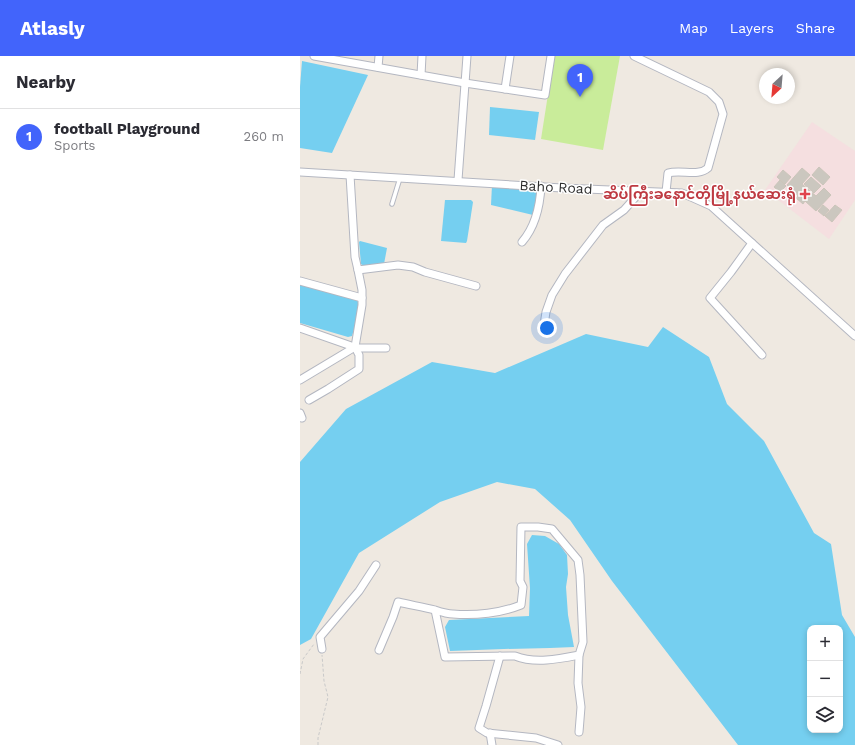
<!DOCTYPE html>
<meta charset="utf-8">
<style>
:root{--surface:#fff;--page:#f2f2f3;--text:#2b2b33;--muted:#7c7c81;--line:#e1e1e2;--accent:#4264fb}
body{margin:0;font-family:"Work Sans","Noto Sans Myanmar",sans-serif;background:var(--page);color:var(--text)}
.controls{position:absolute;right:12px;bottom:12px;display:grid;overflow:hidden;border-radius:8px;box-shadow:0 2px 6px #0003}
.controls button{width:36px;height:36px;display:grid;place-items:center;padding:0;border:0;border-bottom:1px solid var(--line);background:var(--surface);color:var(--text);font:20px sans-serif}
.compass{position:absolute;left:459px;top:12px;width:36px;height:36px;border-radius:50%;background:var(--surface);box-shadow:0 2px 6px #0003;rotate:206deg}
.you{position:absolute;left:247px;top:272px;width:14px;height:14px;margin:-10px;border:3px solid #fff;border-radius:50%;background:#1a73e8;box-shadow:0 0 0 6px #1a73e833}
.badge{display:grid;place-items:center;width:26px;height:26px;border-radius:50%;background:var(--accent);color:#fff;font-size:13px;font-weight:700}
.pin{position:absolute;translate:-50% -33px;filter:drop-shadow(0 1px 2px #0008)}
.pin::after{content:'';position:absolute;top:21px;width:14px;height:12px;background:inherit;clip-path:polygon(0 0,100% 0,50% 100%)}
.list{margin:0;padding:0;list-style:none}
h2{display:flex;justify-content:space-between;align-items:center;height:52px;margin:0;padding:0 16px;font-size:17px}
h2 small{font-size:13px;font-weight:400;color:var(--muted)}
.list li{display:grid;grid-template-columns:26px 1fr auto;gap:12px;align-items:center;box-sizing:border-box;height:56px;padding:0 16px;border-top:1px solid var(--line)}
.list b{display:block;font-size:15px;white-space:nowrap}
.list p{margin:0;font-size:13px;white-space:nowrap;color:var(--muted)}
.list em{font-size:13px;font-style:normal;color:var(--muted)}
.icon{flex:none;width:22px;height:22px;fill:none;stroke:currentColor;stroke-width:2;stroke-linecap:round;stroke-linejoin:round}
.map{position:relative;flex:none;width:555px;height:689px;overflow:hidden}
header{display:flex;align-items:center;gap:24px;box-sizing:border-box;height:56px;padding:0 20px;background:var(--accent);color:#fff}
header strong{font-size:19px}
nav{display:flex;gap:22px;margin-inline-start:auto;font-size:14px}
main{display:flex}
aside{flex:1;background:var(--surface)}
.map>svg:first-child{display:block}
</style>
<header>
<strong>Atlasly</strong>
<nav><a>Map</a><a>Layers</a><a>Share</a></nav>
</header>
<main>
<aside>
<h2>Nearby<small></small></h2>
<ul class="list">
<li><span class="badge">1</span><div><b>football Playground</b><p>Sports</p></div><em>260 m</em></li>
</ul>
</aside>
<div class="map">
<svg width="555" height="689" viewBox="0 0 555 689">
<rect width="100%" height="100%" fill="#efe9e1"/>
<polygon fill="#f5dfe0" points="512,66 555,95 555,144 529,183 465,134"/>
<polygon fill="#c9ec9a" points="254,0 320,0 303,94 241,83"/>
<g fill="#75cff0" fill-rule="evenodd">
<polygon points="2,5 68,19 32,97 0,92 0,31"/>
<polygon points="190,51 239,56 235,84 189,79"/>
<polygon points="192,129 238,137 233,159 191,149"/>
<polygon points="145,144 171,144 173,146 167,185 166,187 141,185"/>
<polygon points="60,185 87,192 84,208 64,210 61,208 59,186"/>
<path d="M0,229C12,232 57,240 62,249L52,280L48,281L0,267Z"/>
<path d="M363,271L409,301L427,348L464,385L514,477L531,488L542,559L555,581V689H438L312,525L270,464L235,433L197,426L140,446L59,497L11,583L0,589V406L46,353L132,306L195,317L286,278L348,291ZM510,572H540V674H510Z"/>
<polygon points="232,479 245,480 259,488 267,499 268,518 266,531 268,559 274,591 250,592 204,593 150,595 145,571 149,564 229,560 230,532 227,488"/>
</g>
<g fill="#cbc7bf" stroke="#cbc5ba">
<polygon points="519,111 530,121 523,129 512,119"/>
<polygon points="502,112 510,119 502,128 516,140 524,132 531,139 516,155 505,145 503,148 496,142 498,140 487,129"/>
<polygon points="483,114 491,121 485,128 477,121"/>
<polygon points="511,121 521,130 514,137 504,128"/>
<polygon points="480,124 486,130 480,136 474,131"/>
<polygon points="523,149 529,154 524,160 518,155"/>
<polygon points="535,149 542,154 532,166 525,160"/>
</g>
<g fill="none" stroke-linecap="round" stroke-linejoin="round">
<g stroke="#b4b7c1" stroke-width="5.5">
<polyline id="lane" points="92,148 100,122"/>
</g>
<g stroke="#b4b7c1" stroke-width="9">
<g id="street">
<polyline points="14,0 165,27 245,39 251,0"/>
<path d="M334,0L409,36L419,46L423,58L408,112C398,121 381,113 368,117L366,136"/>
<polyline points="78,11 79,0"/>
<polyline points="121,19 122,0"/>
<polyline points="205,33 210,0"/>
<polyline points="0,116 262,132 382,137 411,150 555,280"/>
<polyline points="50,119 55,201 58,214 98,209 113,211 125,216 176,230"/>
<polyline points="158,124 167,0"/>
<path d="M222,186C235,171 240,150 241,130"/>
<polyline points="452,187 431,216 410,242 462,299"/>
<polyline points="0,225 62,242"/>
<polyline points="244,269 246,256 252,239 265,218 303,169 324,154 341,135"/>
<polyline points="0,272 57,292 86,292"/>
<polyline points="0,324 55,291"/>
<polyline points="9,344 28,333 59,313 59,299 55,291 62,249 62,234 58,214"/>
<polyline points="0,357 2,362"/>
<polyline points="22,593 20,581 59,535 76,509"/>
<path d="M79,594L93,561L98,546C111,549 123,551 135,554C141,556 147,558 153,558C175,560 201,557 221,549L223,531L220,525L221,471H238L252,473L278,504L280,519L283,586L279,599C259,603 235,608 215,600L145,601L135,554"/>
<polyline points="279,599 278,627 281,651 279,676"/>
<polyline points="200,600 186,650 179,672 187,677 236,682 258,689"/>
<polyline points="190,677 192,689"/>
</g>
</g>
<g stroke="#c9c9c9" stroke-width="1" stroke-dasharray="3 2" stroke-linecap="butt">
<polyline points="0,618 3,603 14,588"/>
<polyline points="18,689 18,682 28,641 24,625 22,599"/>
</g>
<use href="#lane" stroke="#fff" stroke-width="3.5"/>
<use href="#street" stroke="#fff" stroke-width="7"/>
</g>
<path fill="#e0444e" stroke="#fff" stroke-width="1.5" d="M503 132h4v4h4v4h-4v4h-4v-4h-4v-4h4z"/>
<g text-anchor="middle" dominant-baseline="central" stroke-width="3" stroke-linejoin="round" paint-order="stroke">
<g font-size="14" fill="#2e2e2e" stroke="#fff">
<text transform="translate(256 131) rotate(3)">Baho Road</text>
</g>
<g font-size="14" font-weight="bold" fill="#be3a42" stroke="#fff" text-anchor="end">
<text x="496" y="138">ဆိပ်ကြီးခနောင်တိုမြို့နယ်ဆေးရုံ</text>
</g>
</g>
</svg>
<div class="controls">
<button>+</button>
<button>−</button>
<button><svg class="icon" aria-label="layers" viewBox="0 0 24 24"><path d="M12 4l9 5-9 5-9-5zM3 14l9 5 9-5"/></svg></button>
</div>
<svg class="compass" viewBox="-18 -18 36 36"><path d="M0-13l5 13h-10z" fill="#e53935"/><path d="M0 13l5-13h-10z" fill="#7c7c81"/></svg>
<div class="you"></div>
<div class="pin badge" style="left:280px;top:41px">1</div>
</div>
</main>
